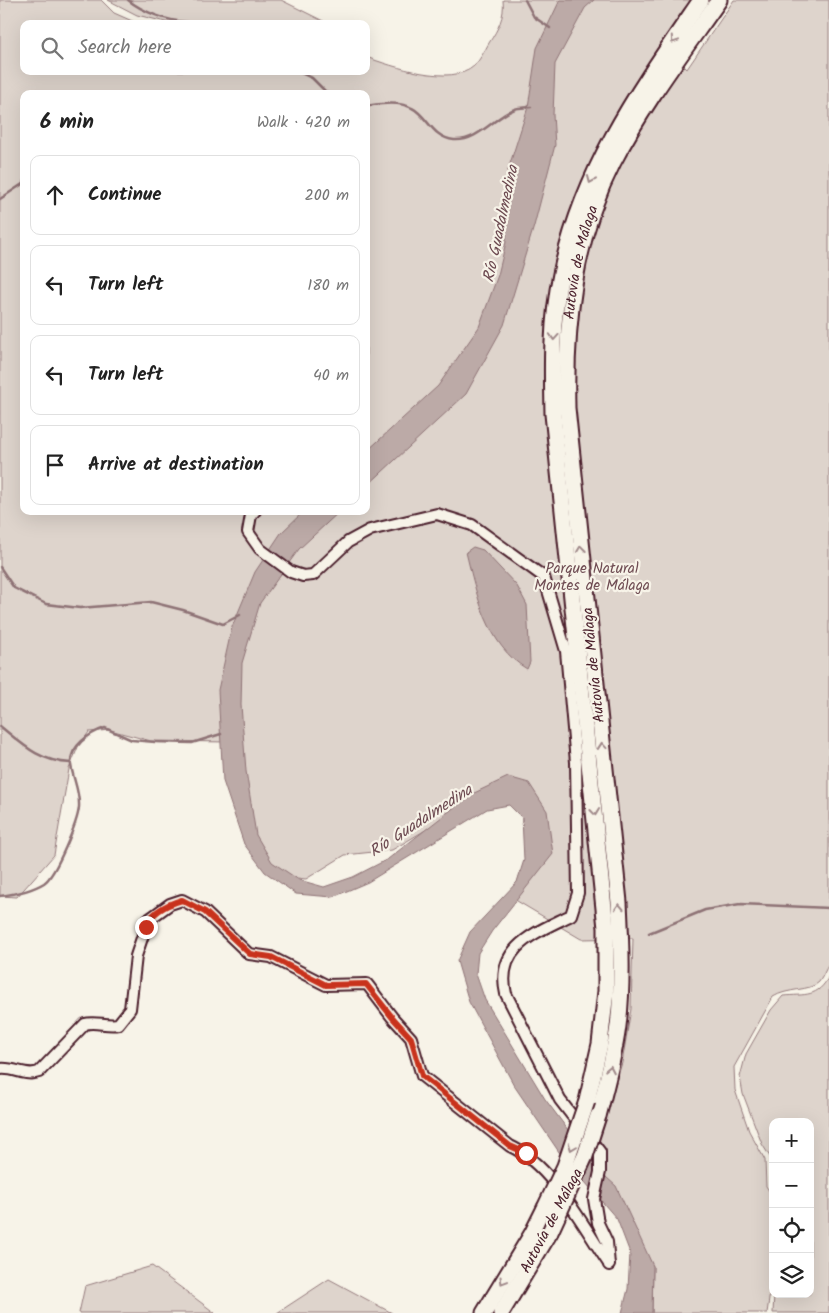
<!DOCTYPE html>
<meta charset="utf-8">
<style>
:root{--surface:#fff;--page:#f2f2f2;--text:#222;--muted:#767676;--line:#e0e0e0}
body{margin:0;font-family:Kalam,sans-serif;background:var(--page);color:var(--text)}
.controls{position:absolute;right:15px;bottom:15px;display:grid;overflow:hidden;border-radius:10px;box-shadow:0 5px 20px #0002}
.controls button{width:45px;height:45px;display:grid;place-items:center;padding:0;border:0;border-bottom:1px solid var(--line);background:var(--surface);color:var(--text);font:25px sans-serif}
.stop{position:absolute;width:15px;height:15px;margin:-11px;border:4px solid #c8321e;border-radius:50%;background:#fff}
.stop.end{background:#c8321e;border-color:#fff;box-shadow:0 1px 5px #0008}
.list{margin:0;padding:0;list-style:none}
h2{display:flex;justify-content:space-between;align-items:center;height:65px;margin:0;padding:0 20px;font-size:21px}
h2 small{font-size:16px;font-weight:400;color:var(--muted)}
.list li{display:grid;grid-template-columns:32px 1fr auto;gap:15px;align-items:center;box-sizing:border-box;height:80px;margin:0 10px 10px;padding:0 10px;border:1px solid var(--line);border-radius:10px}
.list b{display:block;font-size:19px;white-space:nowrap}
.list em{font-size:16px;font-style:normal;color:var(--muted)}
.icon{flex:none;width:28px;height:28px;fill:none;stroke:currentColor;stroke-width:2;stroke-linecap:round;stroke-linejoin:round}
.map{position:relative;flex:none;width:829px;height:1313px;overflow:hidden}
.search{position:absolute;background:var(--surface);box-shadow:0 5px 20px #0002;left:20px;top:20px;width:350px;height:55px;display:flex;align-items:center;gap:12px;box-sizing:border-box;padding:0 18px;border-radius:10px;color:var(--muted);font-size:19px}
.panel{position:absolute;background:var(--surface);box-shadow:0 5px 20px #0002;left:20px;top:90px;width:350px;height:425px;border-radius:10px}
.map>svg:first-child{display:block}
</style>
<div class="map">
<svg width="829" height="1313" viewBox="0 0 829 1313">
<rect width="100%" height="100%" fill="#f7f3e8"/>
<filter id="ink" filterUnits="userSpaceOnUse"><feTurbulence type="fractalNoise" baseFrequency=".02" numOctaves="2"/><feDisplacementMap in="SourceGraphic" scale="10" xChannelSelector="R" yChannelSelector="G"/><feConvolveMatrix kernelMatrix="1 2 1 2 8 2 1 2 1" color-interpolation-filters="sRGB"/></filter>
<g filter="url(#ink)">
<g fill="#ded4cc" stroke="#947a7c" fill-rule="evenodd">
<path d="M0,0H101L114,13L139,24H24V71H366V57C391,66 452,87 474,66C480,60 485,50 489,43C498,29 505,17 503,0H711L673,55L687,69L734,0H829V964C825,970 823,977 819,982C811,991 787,988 773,997L734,1067L735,1090L749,1131L765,1160L766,1186L773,1197V1271L767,1313H652L653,1266L603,1175L606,1160L596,1144L622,1063L631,1009L633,938L581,939L512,898L538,822L502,799L454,813L392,850L345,855L306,879L279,876L264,856L238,803L229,742L151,741L110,730L89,732L78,747L69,769L54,855L17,897L0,896ZM24,94H366V511H24Z"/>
<polygon points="108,0 281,0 329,24 174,24 137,15"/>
<path d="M829,976V1313H773L774,1294H810V1122H773V1186L772,1160L762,1144L743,1094L740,1077L746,1054L771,1010L783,996C805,994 818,998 829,976Z"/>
<polygon points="152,1266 215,1313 79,1313 85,1286"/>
<polygon points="329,1279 392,1313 277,1313"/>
</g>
<g fill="#bcaaa7" stroke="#8e7275">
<polygon points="560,0 594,0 585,8 555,64 553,115 555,145 534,226 504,325 466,394 366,487 366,452 438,386 479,327 498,275 506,242 508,170 528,107 537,48"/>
<polygon points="304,511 340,511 299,549 260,603 242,663 241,705 246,771 256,835 272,862 299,880 324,887 353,877 388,859 470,795 508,777 529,783 547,811 553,854 492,931 478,953 476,974 485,1000 545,1099 597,1169 616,1186 653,1266 652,1313 622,1313 628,1289 630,1253 617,1219 559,1152 515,1087 469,1002 457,961 470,932 517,882 524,860 522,818 509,805 487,809 368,882 333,897 296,894 265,872 244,844 223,781 218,690 232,627 255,572 281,533"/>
<path d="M473,547L483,550L517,586L527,605L530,662L527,669C487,646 476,593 466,552Z"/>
</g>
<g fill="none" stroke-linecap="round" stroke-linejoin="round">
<g stroke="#8e7275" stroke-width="2.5">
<path d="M128,0C143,12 167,21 186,22C197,23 207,21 218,24"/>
<polyline points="525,0 534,17 550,28"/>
<polyline points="297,71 312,78 328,94"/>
<path d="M366,106C381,104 398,101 412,108C427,115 432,138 454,140C478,142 495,116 515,109C520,107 526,108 531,107"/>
<polyline points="0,199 24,183"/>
<polyline points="0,567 14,588 46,604 80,608 151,602 183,610 223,624 240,615"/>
<path d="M0,726C23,745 40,762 71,763"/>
<path d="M0,896C15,894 31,891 44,883C56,875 78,821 79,807C80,792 73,779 71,765C69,746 90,733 105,728L132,740L155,742L192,743L221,734"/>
<polyline points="649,933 705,910 740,904 829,908"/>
</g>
<g stroke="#4a1f2b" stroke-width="14">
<g id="minor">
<path d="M255,511L251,515L248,532L260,549L291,572L303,576L313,575L348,542L370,530L437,514L472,525L544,577L566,651L576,762L578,893L571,915C536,933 495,946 506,994L560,1100L600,1152V1172L594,1199L598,1223L607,1242L609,1265"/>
<path d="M0,1069C15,1067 25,1077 39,1072L85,1024C94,1021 107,1026 118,1024L130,1009L136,956L148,920L170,904L182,900L205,912L249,954L271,957L326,985L367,984L392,1017L411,1038L422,1076L510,1146C552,1165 583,1226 609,1264"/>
</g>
</g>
<g stroke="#4a1f2b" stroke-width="19">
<g id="highway">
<path d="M587,1101L600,1044L606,991V928L553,414C552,368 551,320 561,274C584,166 640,89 701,0"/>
<path id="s1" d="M598,1116C606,1086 614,1057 618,1026C623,985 621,943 619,902L567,408C565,323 574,238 613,162C643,104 682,53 719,0"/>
<polyline points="484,1313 532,1234 545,1208"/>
<polyline points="501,1313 550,1232"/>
</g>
</g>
<use href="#minor" stroke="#f7f3e8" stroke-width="10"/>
<use href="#highway" stroke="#f7f3e8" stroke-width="15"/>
<g stroke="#4a1f2b" stroke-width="19" stroke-linecap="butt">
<g id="highway-bridge">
<polyline points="545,1208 565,1166 587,1101"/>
<polyline points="550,1232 585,1156 598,1116"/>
</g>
</g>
<use href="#highway-bridge" stroke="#f7f3e8" stroke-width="15"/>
</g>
<defs><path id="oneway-chevron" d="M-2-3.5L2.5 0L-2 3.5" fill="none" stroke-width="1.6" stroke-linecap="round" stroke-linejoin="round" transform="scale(1.25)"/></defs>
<g stroke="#a0898a">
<use href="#oneway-chevron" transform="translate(674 40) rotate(124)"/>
<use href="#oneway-chevron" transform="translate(591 180) rotate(113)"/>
<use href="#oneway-chevron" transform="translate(554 337) rotate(94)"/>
<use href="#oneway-chevron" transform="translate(581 549) rotate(-97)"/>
<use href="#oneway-chevron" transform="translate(602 746) rotate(-95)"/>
<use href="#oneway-chevron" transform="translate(595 812) rotate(84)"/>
<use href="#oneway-chevron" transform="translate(619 907) rotate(-93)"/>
<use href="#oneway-chevron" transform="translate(610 1069) rotate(-79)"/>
<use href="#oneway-chevron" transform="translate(572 1147) rotate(111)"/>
<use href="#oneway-chevron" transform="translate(503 1281) rotate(121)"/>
</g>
</g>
<g fill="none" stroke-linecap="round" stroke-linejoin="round" filter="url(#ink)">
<path stroke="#c8321e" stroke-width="6" d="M146,927C151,912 168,904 182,900L205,912L250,954L271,957L326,985L366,984L392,1017L411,1038L422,1076L510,1146L526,1153"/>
</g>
<g text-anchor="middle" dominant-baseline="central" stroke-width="4.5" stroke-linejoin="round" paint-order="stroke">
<g font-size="15" fill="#4a1f2b" stroke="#f7f3e8">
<text stroke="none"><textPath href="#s1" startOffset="860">Autovía de Málaga</textPath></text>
<text transform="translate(594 665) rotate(-96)">Autovía de Málaga</text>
<text transform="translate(552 1221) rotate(-62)">Autovía de Málaga</text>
</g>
<g font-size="15" fill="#6f4c53" stroke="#f7f3e8">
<text x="592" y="569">Parque Natural<tspan x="592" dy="17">Montes de Málaga</tspan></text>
</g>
<g font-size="16" font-style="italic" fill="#6c4950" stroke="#f7f3e8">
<text transform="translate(501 224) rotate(-78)">Río Guadalmedina</text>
<text transform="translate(421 821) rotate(-33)">Río Guadalmedina</text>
</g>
</g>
</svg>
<div class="controls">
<button>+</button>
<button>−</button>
<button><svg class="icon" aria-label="locate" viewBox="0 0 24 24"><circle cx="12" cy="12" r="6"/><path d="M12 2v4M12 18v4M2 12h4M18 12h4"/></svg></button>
<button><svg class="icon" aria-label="layers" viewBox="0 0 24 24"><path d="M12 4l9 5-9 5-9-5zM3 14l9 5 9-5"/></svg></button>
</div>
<div class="stop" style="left:526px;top:1153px"></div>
<div class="stop end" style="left:146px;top:927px"></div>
<div class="search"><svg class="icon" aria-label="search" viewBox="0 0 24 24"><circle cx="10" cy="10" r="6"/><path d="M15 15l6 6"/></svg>Search here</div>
<section class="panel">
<h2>6 min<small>Walk · 420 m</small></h2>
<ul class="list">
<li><svg class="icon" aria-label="ahead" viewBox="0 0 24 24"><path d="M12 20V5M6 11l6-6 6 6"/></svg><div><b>Continue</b></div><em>200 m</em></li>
<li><svg class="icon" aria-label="left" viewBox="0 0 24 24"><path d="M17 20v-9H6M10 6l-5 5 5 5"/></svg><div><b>Turn left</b></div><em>180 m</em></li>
<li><svg class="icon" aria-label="left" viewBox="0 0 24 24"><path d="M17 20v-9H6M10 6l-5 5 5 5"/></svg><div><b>Turn left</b></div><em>40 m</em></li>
<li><svg class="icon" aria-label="arrive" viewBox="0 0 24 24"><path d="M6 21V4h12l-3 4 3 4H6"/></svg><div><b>Arrive at destination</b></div></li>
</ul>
</section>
</div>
